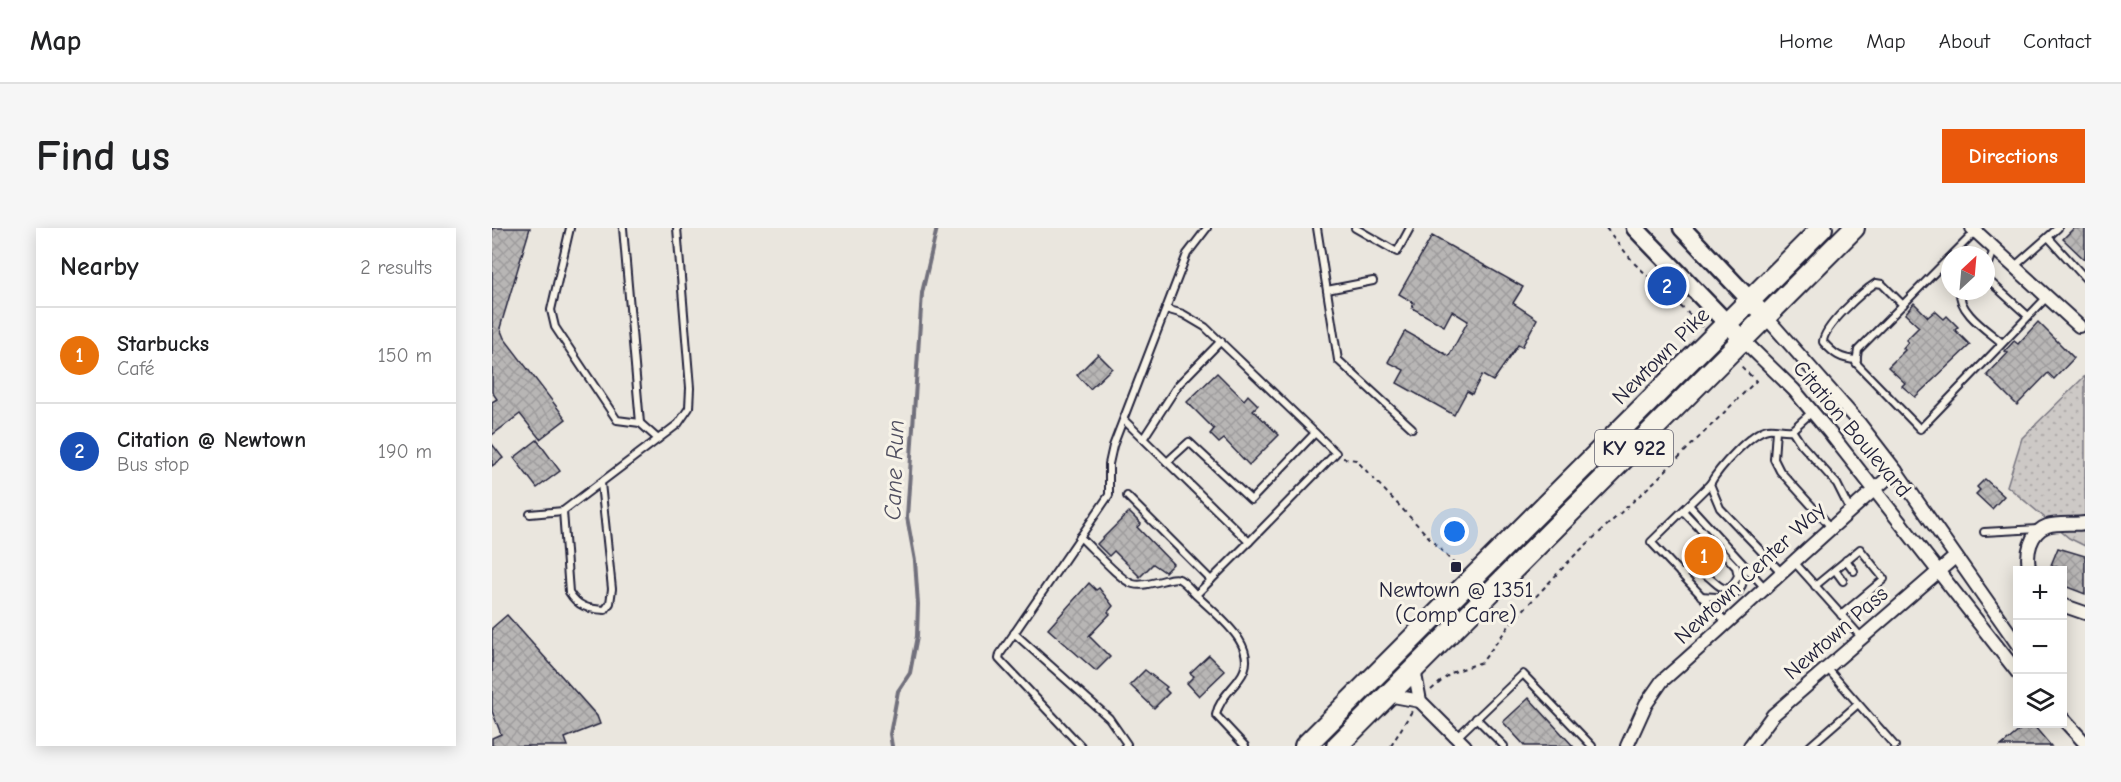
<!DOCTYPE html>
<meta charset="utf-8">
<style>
:root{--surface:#fff;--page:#f6f6f6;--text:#202124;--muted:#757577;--line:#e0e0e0;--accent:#ea580c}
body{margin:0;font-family:"Comic Neue",sans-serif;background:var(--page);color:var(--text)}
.controls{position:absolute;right:18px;bottom:18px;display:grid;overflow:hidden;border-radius:0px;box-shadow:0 3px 15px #0003}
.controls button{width:54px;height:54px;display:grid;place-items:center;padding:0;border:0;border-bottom:2px solid var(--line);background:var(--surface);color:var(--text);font:30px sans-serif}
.compass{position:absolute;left:1449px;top:18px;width:54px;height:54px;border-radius:50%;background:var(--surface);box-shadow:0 3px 15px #0003;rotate:26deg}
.you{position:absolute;left:963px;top:304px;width:21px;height:21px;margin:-15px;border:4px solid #fff;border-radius:50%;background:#1a73e8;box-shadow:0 0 0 9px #1a73e833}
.badge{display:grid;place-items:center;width:39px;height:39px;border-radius:50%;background:var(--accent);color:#fff;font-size:20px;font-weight:700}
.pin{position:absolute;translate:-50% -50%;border:3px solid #fff;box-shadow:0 2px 6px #0006}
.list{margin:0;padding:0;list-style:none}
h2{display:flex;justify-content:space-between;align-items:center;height:78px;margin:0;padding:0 24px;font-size:26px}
h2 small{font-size:20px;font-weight:400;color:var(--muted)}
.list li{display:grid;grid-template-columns:39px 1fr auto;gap:18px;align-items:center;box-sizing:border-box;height:96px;padding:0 24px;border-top:2px solid var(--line)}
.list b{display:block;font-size:22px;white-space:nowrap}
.list p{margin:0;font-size:20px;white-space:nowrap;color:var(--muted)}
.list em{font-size:20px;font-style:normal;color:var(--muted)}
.icon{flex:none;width:33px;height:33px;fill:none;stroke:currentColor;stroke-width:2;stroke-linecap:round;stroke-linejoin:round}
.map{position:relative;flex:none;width:1593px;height:518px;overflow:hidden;border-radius:0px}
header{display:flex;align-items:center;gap:36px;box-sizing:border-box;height:84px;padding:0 30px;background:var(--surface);border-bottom:2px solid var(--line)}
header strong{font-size:28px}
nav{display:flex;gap:33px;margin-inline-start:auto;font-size:21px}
.intro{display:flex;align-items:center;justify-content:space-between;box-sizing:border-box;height:144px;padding:0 36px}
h1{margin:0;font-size:42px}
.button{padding:15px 27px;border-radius:0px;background:var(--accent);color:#fff;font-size:21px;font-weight:700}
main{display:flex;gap:36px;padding:0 36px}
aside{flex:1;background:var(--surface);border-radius:0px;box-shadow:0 3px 15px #0003}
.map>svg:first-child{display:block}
</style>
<header>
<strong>Map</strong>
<nav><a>Home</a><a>Map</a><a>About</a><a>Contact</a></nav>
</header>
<div class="intro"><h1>Find us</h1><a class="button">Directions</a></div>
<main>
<aside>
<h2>Nearby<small>2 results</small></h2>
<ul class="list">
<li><span class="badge" style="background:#e8710a">1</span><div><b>Starbucks</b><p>Café</p></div><em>150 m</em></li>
<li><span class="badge" style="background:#1a4fb4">2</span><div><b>Citation @ Newtown</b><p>Bus stop</p></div><em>190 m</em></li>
</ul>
</aside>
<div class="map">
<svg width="1593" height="518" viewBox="0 0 1593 518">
<defs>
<pattern id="grass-dots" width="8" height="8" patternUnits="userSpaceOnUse" patternTransform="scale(1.5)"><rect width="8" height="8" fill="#cdc9c6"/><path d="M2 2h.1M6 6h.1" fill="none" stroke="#b0acab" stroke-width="1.8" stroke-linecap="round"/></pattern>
<pattern id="building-cross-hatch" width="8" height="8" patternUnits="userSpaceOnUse" patternTransform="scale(1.5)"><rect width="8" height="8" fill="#b8b6b5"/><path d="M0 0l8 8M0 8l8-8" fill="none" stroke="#9e9c9d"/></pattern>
</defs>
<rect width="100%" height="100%" fill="#eae6de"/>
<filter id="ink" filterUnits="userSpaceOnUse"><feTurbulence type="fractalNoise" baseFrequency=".0167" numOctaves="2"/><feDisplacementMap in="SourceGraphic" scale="12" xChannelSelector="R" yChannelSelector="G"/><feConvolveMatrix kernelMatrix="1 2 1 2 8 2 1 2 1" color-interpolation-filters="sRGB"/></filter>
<g filter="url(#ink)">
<polygon fill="url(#grass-dots)" stroke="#787680" stroke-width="1.5" points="1593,148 1593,318 1577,310 1515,258 1530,210"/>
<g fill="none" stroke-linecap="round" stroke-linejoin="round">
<polyline stroke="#716f7b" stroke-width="4" points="400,518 398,506 406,463 418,445 425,408 426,376 423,333 415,289 430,65 445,0"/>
</g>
<g fill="url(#building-cross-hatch)" stroke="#22223b" stroke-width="1.5">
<polygon points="0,0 38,0 8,100 12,110 74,191 48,211 28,186 0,207 0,174 5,171 0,164"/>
<polygon points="1582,0 1593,0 1593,32 1571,11"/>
<polygon points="940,8 1031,59 1021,75 1045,91 1030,119 1026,117 1001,153 990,147 980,166 975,163 962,187 905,155 912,142 896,134 913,103 957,128 976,93 960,83 952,98 920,80 922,75 907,66"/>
<polygon points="1422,75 1436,89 1443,83 1452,91 1455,88 1466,99 1463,102 1478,117 1423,169 1410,158 1413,155 1396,139 1413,122 1411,120 1416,114 1414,112 1427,99 1413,86"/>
<polygon points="1546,94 1582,130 1562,151 1556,145 1525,177 1495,147 1516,125 1513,123 1522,113 1526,116"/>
<polygon points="606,126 620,140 598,161 585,147"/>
<polygon points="725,145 752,172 756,167 766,177 761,182 787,207 757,237 732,211 727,215 718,206 722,201 695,174"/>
<polygon points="45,212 68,243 45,260 22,230"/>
<polygon points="0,216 11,230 0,238"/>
<polygon points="1493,251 1512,268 1500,281 1484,266 1488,262 1485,259"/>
<polygon points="637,284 649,296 645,299 681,336 673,344 661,336 648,349 622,323 617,328 605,316"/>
<polygon points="1566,320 1593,328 1593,366 1570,357 1570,342 1563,342 1565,339 1559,337"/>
<polygon points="597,355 604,362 607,360 621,378 616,384 618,386 597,408 618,429 604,443 556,401"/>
<polygon points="15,387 105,488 108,496 73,510 76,518 0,518 0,510 9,506 0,483 0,400"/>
<polygon points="717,427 733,443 707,468 695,455 702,448 698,445"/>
<polygon points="653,442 675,459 673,461 677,465 662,480 638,457"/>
<polygon points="1037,470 1081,518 1033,518 1011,494"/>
<polygon points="1534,497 1538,501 1542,498 1559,518 1509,518"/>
</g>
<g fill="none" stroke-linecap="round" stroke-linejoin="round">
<g stroke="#22223b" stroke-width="10">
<g id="service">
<polyline points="78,0 59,82 63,99 125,192 148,195 166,211"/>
<polyline points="131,0 148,195"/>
<polyline points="825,0 846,132 920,200"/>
<polyline points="863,0 905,24 918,0"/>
<polyline points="1557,10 1593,50"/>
<polyline points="1460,27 1483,4"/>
<polyline points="1458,29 1366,122 1364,135 1428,201 1555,69"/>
<polyline points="1523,38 1566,0"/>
<polyline points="1494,45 1502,21"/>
<polyline points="1494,50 1536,88"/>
<polyline points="835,62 881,53"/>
<path d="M1468,63C1466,84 1495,102 1510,115"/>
<path d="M1365,132C1348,131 1342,126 1331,114C1331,99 1371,63 1384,55L1390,56L1411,77"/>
<polyline points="632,192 757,314 844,225 713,99 691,86 674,81"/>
<polyline points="1284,202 1282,231 1288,243 1338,298"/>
<polyline points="1300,202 1309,216 1345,256 1358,282"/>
<polyline points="651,211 686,157 729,113"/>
<polyline points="675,234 697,214 759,272 823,205"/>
<polyline points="1218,256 1159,314 1235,395"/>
<polyline points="635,268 719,352"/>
<polyline points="1197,277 1274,361"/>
<path d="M71,283L77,364C86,379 96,381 113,382L118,375L120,361L109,255"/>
<polyline points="38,286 71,283 186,196 197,180 198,160 185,0"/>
<polyline points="1492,304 1546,301"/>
<path d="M588,309C600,320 629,353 641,356C656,360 680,347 687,351C693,354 699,362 704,367"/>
<polyline points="1354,332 1362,343"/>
<polyline points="1303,335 1370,410"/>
<polyline points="1343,342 1351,353"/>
<path d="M1188,345C1195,345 1206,343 1212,346C1226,354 1233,373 1246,348L1244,339L1191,283"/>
<path d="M1290,345L1228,280L1218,256C1226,241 1259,204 1276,201C1283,200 1292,203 1300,202L1320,184"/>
<polyline points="1323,358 1368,321 1392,351 1349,387"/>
<path d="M1209,368C1238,370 1255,372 1251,337"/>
<polyline points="522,405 617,490 635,516 633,518"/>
<polyline points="1335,440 1403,518"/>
<polyline points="984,490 1012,518"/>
<polyline points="965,509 1031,446 1100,518"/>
<polyline points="589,518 507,431 508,426 617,267 617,236 621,218 695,26 715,0"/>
<path d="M753,518L724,487C727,472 738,463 747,451C772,420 724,387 704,367L757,314"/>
<polyline points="1318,518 1366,476"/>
</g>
</g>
<g stroke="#22223b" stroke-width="16">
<g id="minor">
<polyline points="1480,0 1587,98"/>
<polyline points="1274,89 1367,195 1404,243 1526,417"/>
<polyline points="1251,112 1302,162 1338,205 1526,445"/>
<path d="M1538,343C1533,327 1538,304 1555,298C1567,294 1581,297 1593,295"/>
<polyline points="1570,377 1593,385"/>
<polyline points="922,441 928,473 973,518"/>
<polyline points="896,467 928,473"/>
<polyline points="1570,490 1593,515"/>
<path d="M1135,518L1154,476L1170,453C1249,384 1324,311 1404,243"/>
<polyline points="1258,518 1281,487 1463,329"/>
</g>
</g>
<g stroke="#22223b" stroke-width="21">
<g id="secondary">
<polyline points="1143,0 1251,112"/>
<polyline points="1190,0 1274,89"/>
</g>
</g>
<g stroke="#22223b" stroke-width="24">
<g id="trunk">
<polyline points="813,518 1330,0"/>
<polyline points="845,518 1362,0"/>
</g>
</g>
<g stroke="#22223b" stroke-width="2" stroke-dasharray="4.5 4.5" stroke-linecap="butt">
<polyline points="1114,0 1143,36 1211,99"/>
<polyline points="851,230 864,232 968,342"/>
<polyline points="939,462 959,445 990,434 1020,394 1082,328 1162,254 1264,153 1248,137"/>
<polyline points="899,518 920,483"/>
</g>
<use href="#service" stroke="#f7f3e8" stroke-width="6"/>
<use href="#minor" stroke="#f7f3e8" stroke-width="12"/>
<use href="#secondary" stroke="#f7f3e8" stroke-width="16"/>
<use href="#trunk" stroke="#f7f3e8" stroke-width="20"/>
</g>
</g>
<rect fill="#22223b" stroke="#f7f3e8" stroke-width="2" x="958" y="333" width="12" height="12" rx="3"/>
<g text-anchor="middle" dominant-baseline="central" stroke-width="6" stroke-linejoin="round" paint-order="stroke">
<rect fill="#f7f3e8" stroke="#62616f" stroke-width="1.5" x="1103" y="202" width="78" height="36" rx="4.5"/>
<g font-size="21" font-weight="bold" fill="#22223b">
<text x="1142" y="220">KY 922</text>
</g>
<g font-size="22" fill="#22223b" stroke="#f7f3e8">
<text transform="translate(1169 128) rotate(-45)">Newtown Pike</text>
<text transform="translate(1360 201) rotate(50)">Citation Boulevard</text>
<text transform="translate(1258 345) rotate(-43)">Newtown Center Way</text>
<text transform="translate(1344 405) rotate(-41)">Newtown Pass</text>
</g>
<g font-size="22" fill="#22223b" stroke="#f7f3e8">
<text x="964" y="362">Newtown @ 1351<tspan x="964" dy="25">(Comp Care)</tspan></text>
</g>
<g font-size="24" font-style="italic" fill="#504f60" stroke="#f7f3e8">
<text transform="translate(402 242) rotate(-88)">Cane Run</text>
</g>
</g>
</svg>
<div class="controls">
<button>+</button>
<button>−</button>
<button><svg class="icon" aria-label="layers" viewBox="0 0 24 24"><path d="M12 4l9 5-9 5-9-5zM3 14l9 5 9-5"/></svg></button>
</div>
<svg class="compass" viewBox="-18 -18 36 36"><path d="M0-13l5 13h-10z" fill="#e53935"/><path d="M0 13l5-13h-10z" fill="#757577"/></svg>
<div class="you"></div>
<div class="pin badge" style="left:1212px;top:328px;background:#e8710a">1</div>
<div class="pin badge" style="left:1175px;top:58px;background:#1a4fb4">2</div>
</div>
</main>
